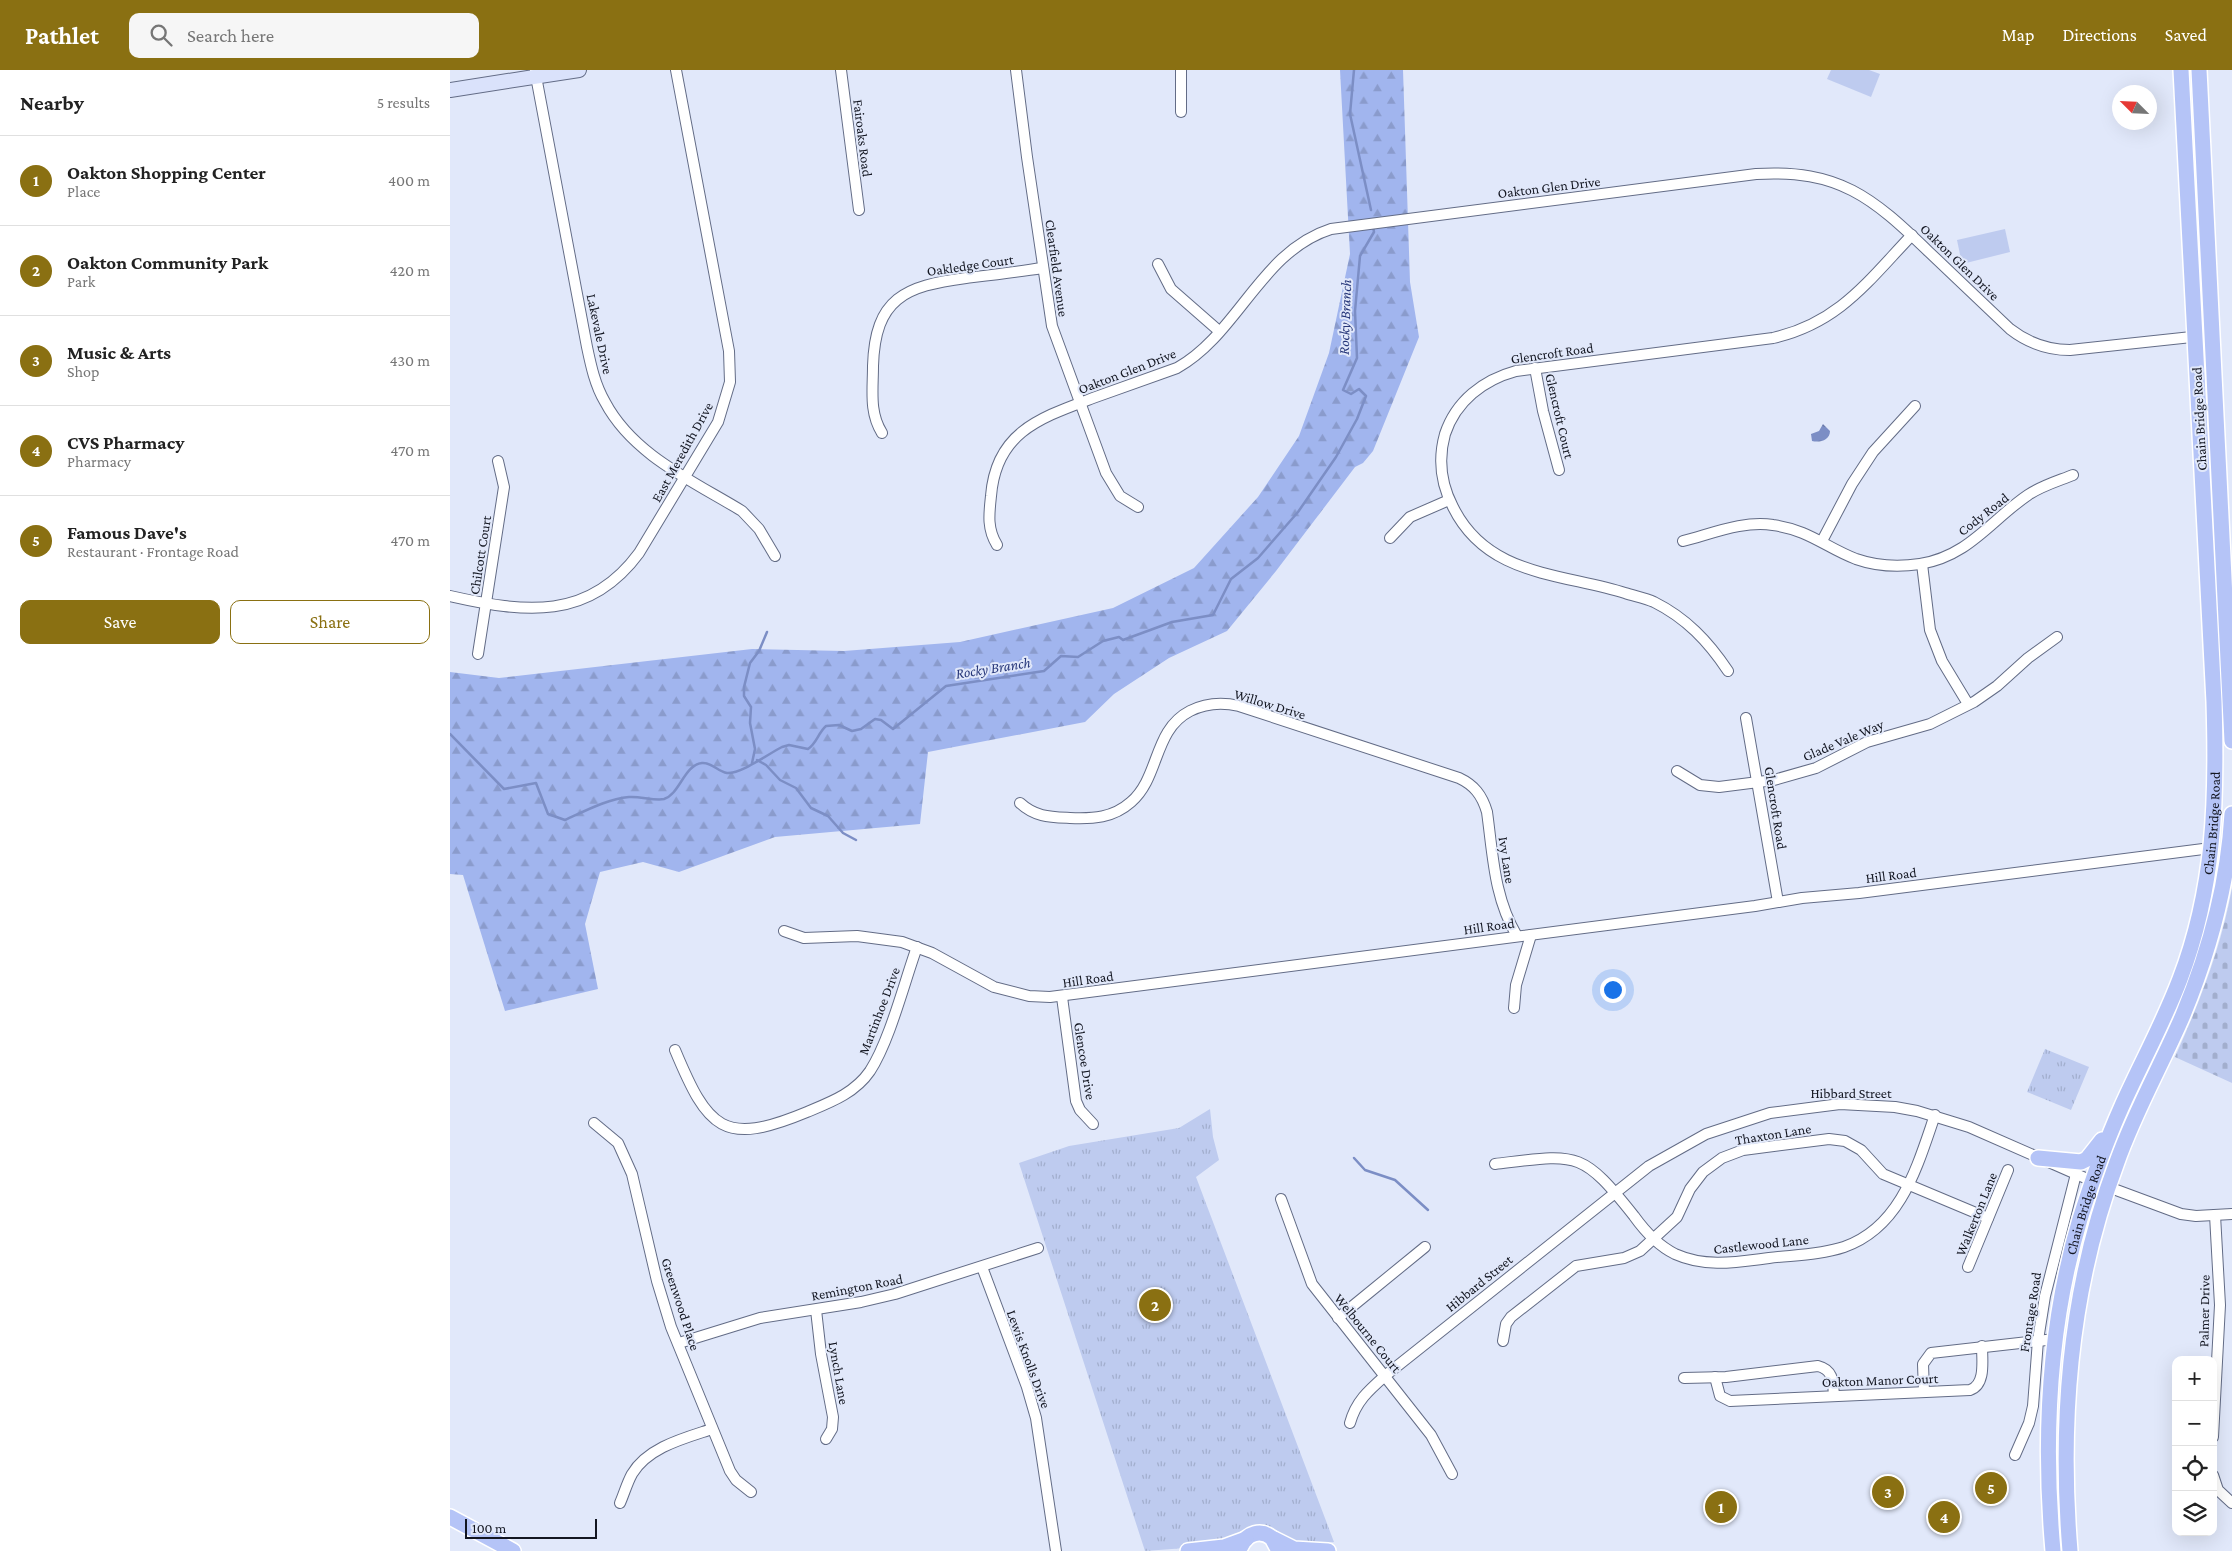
<!DOCTYPE html>
<meta charset="utf-8">
<style>
:root{--surface:#fff;--page:#f6f6f6;--text:#222;--muted:#767676;--line:#e0e0e0;--accent:#8a7012}
body{margin:0;font-family:"Crimson Pro",serif;background:var(--page);color:var(--text)}
.controls{position:absolute;right:15px;bottom:15px;display:grid;overflow:hidden;border-radius:10px;box-shadow:0 5px 20px #0002}
.controls button{width:45px;height:45px;display:grid;place-items:center;padding:0;border:0;border-bottom:1px solid var(--line);background:var(--surface);color:var(--text);font:25px sans-serif}
.compass{position:absolute;left:1662px;top:15px;width:45px;height:45px;border-radius:50%;background:var(--surface);box-shadow:0 5px 20px #0002;rotate:294deg}
.scale{position:absolute;left:15px;bottom:12px;width:132px;box-sizing:border-box;padding-left:5px;border:2px solid #131621;border-top:0;font-size:14px;line-height:18px;white-space:nowrap;color:#131621;-webkit-text-stroke:4px #e1e8fa;paint-order:stroke}
.you{position:absolute;left:1162px;top:919px;width:18px;height:18px;margin:-12px;border:4px solid #fff;border-radius:50%;background:#1a73e8;box-shadow:0 0 0 8px #1a73e833}
.badge{display:grid;place-items:center;width:32px;height:32px;border-radius:50%;background:var(--accent);color:#fff;font-size:16px;font-weight:700}
.pin{position:absolute;translate:-50% -50%;border:2px solid #fff;box-shadow:0 1px 5px #0006}
.list{margin:0;padding:0;list-style:none}
h2{display:flex;justify-content:space-between;align-items:center;height:65px;margin:0;padding:0 20px;font-size:21px}
h2 small{font-size:16px;font-weight:400;color:var(--muted)}
.list li{display:grid;grid-template-columns:32px 1fr auto;gap:15px;align-items:center;box-sizing:border-box;height:90px;padding:0 20px;border-top:1px solid var(--line)}
.list b{display:block;font-size:19px;white-space:nowrap}
.list p{margin:0;font-size:16px;white-space:nowrap;color:var(--muted)}
.list em{font-size:16px;font-style:normal;color:var(--muted)}
.actions{display:flex;gap:10px;padding:15px 20px}
.actions a{flex:1;padding:11px 0;border:1px solid var(--accent);border-radius:10px;text-align:center;font-size:18px;color:var(--accent)}
.actions .main{background:var(--accent);color:#fff}
.icon{flex:none;width:28px;height:28px;fill:none;stroke:currentColor;stroke-width:2;stroke-linecap:round;stroke-linejoin:round}
.map{position:relative;flex:none;width:1782px;height:1481px;overflow:hidden}
header{display:flex;align-items:center;gap:30px;box-sizing:border-box;height:70px;padding:0 25px;background:var(--accent);color:#fff}
header strong{font-size:24px}
nav{display:flex;gap:28px;margin-inline-start:auto;font-size:18px}
.search{width:350px;height:45px;background:var(--page);display:flex;align-items:center;gap:12px;box-sizing:border-box;padding:0 18px;border-radius:10px;color:var(--muted);font-size:19px}
main{display:flex}
aside{flex:1;background:var(--surface)}
.map>svg:first-child{display:block}
</style>
<header>
<strong>Pathlet</strong>
<div class="search"><svg class="icon" aria-label="search" viewBox="0 0 24 24"><circle cx="10" cy="10" r="6"/><path d="M15 15l6 6"/></svg>Search here</div>
<nav><a>Map</a><a>Directions</a><a>Saved</a></nav>
</header>
<main>
<aside>
<h2>Nearby<small>5 results</small></h2>
<ul class="list">
<li><span class="badge">1</span><div><b>Oakton Shopping Center</b><p>Place</p></div><em>400 m</em></li>
<li><span class="badge">2</span><div><b>Oakton Community Park</b><p>Park</p></div><em>420 m</em></li>
<li><span class="badge">3</span><div><b>Music &amp; Arts</b><p>Shop</p></div><em>430 m</em></li>
<li><span class="badge">4</span><div><b>CVS Pharmacy</b><p>Pharmacy</p></div><em>470 m</em></li>
<li><span class="badge">5</span><div><b>Famous Dave's</b><p>Restaurant · Frontage Road</p></div><em>470 m</em></li>
</ul>
<div class="actions"><a class="main">Save</a><a>Share</a></div>
</aside>
<div class="map">
<svg width="1782" height="1481" viewBox="0 0 1782 1481">
<defs>
<pattern id="forest-firs" width="22" height="20" patternUnits="userSpaceOnUse" patternTransform="scale(1.25)"><rect width="22" height="20" fill="#a1b5ee"/><path d="M5 1l3.5 6h-7zM16 11l3.5 6h-7z" fill="#8a9bcc"/></pattern>
<pattern id="cemetery-stones" width="16" height="16" patternUnits="userSpaceOnUse" patternTransform="scale(1.25)"><rect width="16" height="16" fill="#becbef"/><path d="M2 7V4a2 2 0 0 1 4 0v3zM10 15v-3a2 2 0 0 1 4 0v3z" fill="#a2aecd"/></pattern>
<pattern id="park-tufts" width="24" height="20" patternUnits="userSpaceOnUse" patternTransform="scale(1.25)"><rect width="24" height="20" fill="#becbef"/><path d="M3 7l-1-3M5 7V3M7 7l1-3M15 17l-1-3M17 17v-4M19 17l1-3" fill="none" stroke="#a2aecd"/></pattern>
<pattern id="water-ripples" width="26" height="14" patternUnits="userSpaceOnUse" patternTransform="scale(1.25)"><rect width="26" height="14" fill="#7c8ec5"/><path d="M2 4q2-2 4 0t4 0M15 11q2-2 4 0t4 0" fill="none" stroke="#6473a0"/></pattern>
</defs>
<rect width="100%" height="100%" fill="#e1e8fa"/>
<g fill="#becbef">
<polygon points="1381,0 1419,0 1430,4 1421,27 1377,9"/>
<polygon points="1555,159 1560,182 1512,194 1507,170"/>
</g>
<polygon fill="url(#forest-firs)" points="890,0 953,0 960,212 969,267 923,381 913,393 905,397 826,501 777,561 719,588 664,624 635,652 478,682 470,754 325,767 229,802 193,792 150,802 135,854 148,919 55,941 13,805 0,804 0,602 49,608 302,579 394,581 510,572 663,538 744,498 808,427 849,366 879,283 900,184"/>
<path fill="url(#cemetery-stones)" d="M1782,818V1013L1725,987C1750,931 1771,878 1782,818Z"/>
<g fill="url(#park-tufts)">
<polygon points="1595,979 1639,997 1621,1040 1577,1022"/>
<polygon points="760,1039 763,1067 769,1090 746,1107 884,1472 849,1477 819,1458 776,1475 695,1481 569,1093 619,1076 729,1058"/>
</g>
<path fill="url(#water-ripples)" d="M1373,354L1380,361C1380,370 1370,373 1362,371L1361,364L1369,361Z"/>
<g fill="none" stroke-linecap="round" stroke-linejoin="round">
<g stroke="#7c8ec5" stroke-width="2.5">
<polyline points="904,0 900,44 921,140"/>
<path d="M0,664L54,719L86,713L98,744L115,750C135,741 157,729 179,727C190,726 204,731 214,729C230,724 234,695 252,693C262,692 268,702 277,703C291,704 318,684 332,677L339,675L358,679C367,673 368,663 376,656L389,655L402,661L411,659L425,649L431,650L443,659L496,616L594,601L611,586L628,587L653,571L669,567L673,570L722,552L763,545L781,509L808,488L848,442L886,387L907,349L916,326L909,319L901,324L893,320L907,288L905,241L910,186L924,162L923,156"/>
<polyline points="307,690 316,695 330,710 346,718 361,738 378,746 393,763 406,770"/>
<polyline points="302,693 305,679 300,653 301,637 294,626 294,617 300,593 309,581 317,562"/>
<polyline points="904,1088 915,1100 945,1110 978,1140"/>
</g>
<g stroke="#636c86" stroke-width="12">
<g id="street">
<polyline points="391,0 409,140"/>
<polyline points="566,0 577,87 602,256 656,403 670,426 688,437"/>
<polyline points="731,0 731,42"/>
<path d="M85,1L137,277C141,296 145,315 155,332C183,385 243,411 292,441L309,459L325,486"/>
<polyline points="708,194 721,219 769,261"/>
<polyline points="1085,298 1093,341 1109,400"/>
<path d="M432,363C419,342 423,320 423,296C425,228 455,216 516,208C541,205 567,202 592,198"/>
<polyline points="940,468 960,447 999,430"/>
<path d="M1233,471C1261,464 1294,450 1323,455C1359,460 1375,477 1406,489C1426,496 1450,497 1470,494C1519,486 1541,450 1578,425C1591,416 1608,411 1623,405"/>
<polyline points="1372,471 1402,414 1423,382 1465,336"/>
<path d="M547,475C537,459 539,444 541,426C546,362 590,348 643,328C671,318 699,308 727,298C788,264 811,181 881,159L1306,104C1389,99 1422,127 1479,182C1506,208 1533,233 1560,259C1578,273 1597,280 1620,280L1751,266"/>
<polyline points="1472,494 1480,560 1492,591 1518,634"/>
<path d="M0,526C75,543 139,551 189,483L268,352L280,312L279,281L226,0"/>
<polyline points="28,584 54,417 48,391"/>
<path d="M1278,601C1258,571 1236,548 1204,532C1195,528 1184,526 1175,523C1110,503 1037,506 1003,437C991,414 988,389 995,364C1006,331 1033,310 1066,301L1323,268C1389,253 1418,211 1462,165"/>
<polyline points="1296,648 1328,832"/>
<polyline points="1227,701 1250,715 1269,717 1324,710 1366,698 1417,672 1480,654 1524,632 1547,616 1578,588 1607,567"/>
<path d="M570,733C585,747 600,747 620,748C643,749 663,748 681,732C710,707 703,660 740,641C756,633 772,632 789,636L1009,708C1024,715 1032,725 1037,742C1043,785 1044,828 1067,866"/>
<polyline points="334,861 354,868 407,866 452,872 482,883 544,917 579,926 600,927 1305,836 1352,828 1409,823 1761,778"/>
<polyline points="612,927 626,1031 630,1040 643,1054"/>
<polyline points="1064,938 1066,915 1081,865"/>
<path d="M225,980C258,1059 273,1077 357,1042C381,1032 405,1023 420,1001C440,970 454,913 467,877"/>
<polyline points="144,1053 168,1073 182,1104 207,1211 221,1257 280,1401 286,1410 301,1422"/>
<path d="M1045,1094C1127,1084 1131,1079 1184,1146C1194,1160 1209,1176 1225,1184C1256,1198 1287,1192 1319,1188C1343,1185 1370,1185 1394,1177C1451,1157 1467,1097 1485,1045"/>
<polyline points="831,1129 862,1214 981,1365 1002,1404"/>
<polyline points="532,1197 577,1317 586,1348 606,1481"/>
<polyline points="1518,1197 1558,1100"/>
<polyline points="366,1240 371,1284 383,1347 382,1359 376,1369"/>
<polyline points="888,1248 975,1177"/>
<polyline points="1053,1271 1056,1254 1061,1247 1126,1196 1174,1188 1190,1181 1227,1147 1240,1119 1253,1102 1272,1088 1293,1080 1379,1069 1395,1071 1411,1080 1433,1104 1538,1148"/>
<polyline points="229,1273 310,1248 411,1232 445,1224 588,1178"/>
<path d="M1265,1307L1270,1326L1280,1331L1520,1320C1536,1315 1532,1290 1532,1276"/>
<path d="M1234,1308L1276,1307L1368,1296C1384,1300 1383,1313 1384,1326"/>
<polyline points="1474,1322 1473,1294 1481,1283 1605,1269"/>
<path d="M900,1353C906,1331 919,1320 936,1305L1199,1096L1256,1064L1320,1043L1390,1034L1445,1037L1467,1041L1519,1057L1642,1111L1731,1144L1746,1146L1782,1144"/>
<polyline points="1763,1367 1770,1235 1765,1145"/>
<polyline points="1565,1385 1579,1353 1583,1336 1588,1270 1595,1226 1626,1104"/>
<polyline points="1763,1405 1768,1420 1782,1433"/>
<path d="M170,1433C174,1424 177,1413 182,1404C198,1377 235,1368 262,1359"/>
</g>
</g>
<g stroke="#636c86" stroke-width="16">
<polyline id="secondary" points="0,20 129,0"/>
</g>
<g stroke="#fff" stroke-width="18">
<g id="primary">
<polyline points="1749,0 1782,671"/>
<polyline points="1588,1088 1631,1092 1637,1089 1652,1070"/>
<polyline points="0,1447 63,1481"/>
<polyline points="824,1469 844,1479 878,1481"/>
<path d="M791,1476C797,1463 811,1459 822,1468L829,1481"/>
<polyline points="738,1481 774,1477 796,1469"/>
<path id="s1" d="M1603,1481C1593,1370 1598,1257 1630,1149C1642,1111 1655,1074 1671,1038C1690,995 1713,954 1730,909C1765,817 1767,729 1764,632L1731,0"/>
<path d="M1620,1481C1609,1348 1620,1217 1667,1092C1685,1041 1712,994 1733,945C1759,882 1778,813 1782,744"/>
</g>
</g>
<use href="#street" stroke="#fff" stroke-width="10"/>
<use href="#secondary" stroke="#dae2fb" stroke-width="14"/>
<use href="#primary" stroke="#b5c4f7" stroke-width="15"/>
</g>
<g text-anchor="middle" dominant-baseline="central" stroke-width="4" stroke-linejoin="round" paint-order="stroke">
<g font-size="14" fill="#131621" stroke="#e1e8fa">
<text transform="translate(413 68) rotate(83)">Fairoaks Road</text>
<text transform="translate(1099 117) rotate(-7)">Oakton Glen Drive</text>
<text transform="translate(1510 192) rotate(44)">Oakton Glen Drive</text>
<text transform="translate(520 195) rotate(-8)">Oakledge Court</text>
<text transform="translate(607 198) rotate(82)">Clearfield Avenue</text>
<text transform="translate(150 264) rotate(78)">Lakevale Drive</text>
<text transform="translate(1102 283) rotate(-8)">Glencroft Road</text>
<text transform="translate(677 301) rotate(-21)">Oakton Glen Drive</text>
<text transform="translate(1110 346) rotate(77)">Glencroft Court</text>
<text transform="translate(1749 349) rotate(-93)">Chain Bridge Road</text>
<text transform="translate(232 382) rotate(-61)">East Meredith Drive</text>
<text transform="translate(1533 444) rotate(-38)">Cody Road</text>
<text transform="translate(30 485) rotate(-81)">Chilcott Court</text>
<text transform="translate(820 634) rotate(17)">Willow Drive</text>
<text transform="translate(1393 670) rotate(-23)">Glade Vale Way</text>
<text transform="translate(1326 738) rotate(81)">Glencroft Road</text>
<text stroke="none"><textPath href="#s1" startOffset="755">Chain Bridge Road</textPath></text>
<text transform="translate(1057 790) rotate(81)">Ivy Lane</text>
<text transform="translate(1441 805) rotate(-7)">Hill Road</text>
<text transform="translate(1039 856) rotate(-8)">Hill Road</text>
<text transform="translate(638 909) rotate(-8)">Hill Road</text>
<text transform="translate(429 941) rotate(-69)">Martinhoe Drive</text>
<text transform="translate(635 991) rotate(81)">Glencoe Drive</text>
<text x="1401" y="1023">Hibbard Street</text>
<text transform="translate(1323 1064) rotate(-9)">Thaxton Lane</text>
<text stroke="none"><textPath href="#s1" startOffset="350">Chain Bridge Road</textPath></text>
<text transform="translate(1526 1144) rotate(-68)">Walkerton Lane</text>
<text transform="translate(1311 1174) rotate(-6)">Castlewood Lane</text>
<text transform="translate(1029 1213) rotate(-39)">Hibbard Street</text>
<text transform="translate(407 1217) rotate(-11)">Remington Road</text>
<text transform="translate(231 1234) rotate(72)">Greenwood Place</text>
<text transform="translate(1754 1241) rotate(-89)">Palmer Drive</text>
<text transform="translate(1580 1242) rotate(-81)">Frontage Road</text>
<text transform="translate(918 1263) rotate(51)">Welbourne Court</text>
<text transform="translate(579 1289) rotate(70)">Lewis Knolls Drive</text>
<text transform="translate(389 1303) rotate(80)">Lynch Lane</text>
<text transform="translate(1430 1310) rotate(-2)">Oakton Manor Court</text>
</g>
<g font-size="15" font-style="italic" fill="#263679" stroke="#e1e8fa">
<text transform="translate(895 247) rotate(-88)">Rocky Branch</text>
<text transform="translate(543 598) rotate(-9)">Rocky Branch</text>
</g>
</g>
</svg>
<div class="controls">
<button>+</button>
<button>−</button>
<button><svg class="icon" aria-label="locate" viewBox="0 0 24 24"><circle cx="12" cy="12" r="6"/><path d="M12 2v4M12 18v4M2 12h4M18 12h4"/></svg></button>
<button><svg class="icon" aria-label="layers" viewBox="0 0 24 24"><path d="M12 4l9 5-9 5-9-5zM3 14l9 5 9-5"/></svg></button>
</div>
<svg class="compass" viewBox="-18 -18 36 36"><path d="M0-13l5 13h-10z" fill="#e53935"/><path d="M0 13l5-13h-10z" fill="#767676"/></svg>
<div class="scale">100 m</div>
<div class="you"></div>
<div class="pin badge" style="left:1271px;top:1437px">1</div>
<div class="pin badge" style="left:705px;top:1235px">2</div>
<div class="pin badge" style="left:1438px;top:1422px">3</div>
<div class="pin badge" style="left:1494px;top:1447px">4</div>
<div class="pin badge" style="left:1541px;top:1418px">5</div>
</div>
</main>
